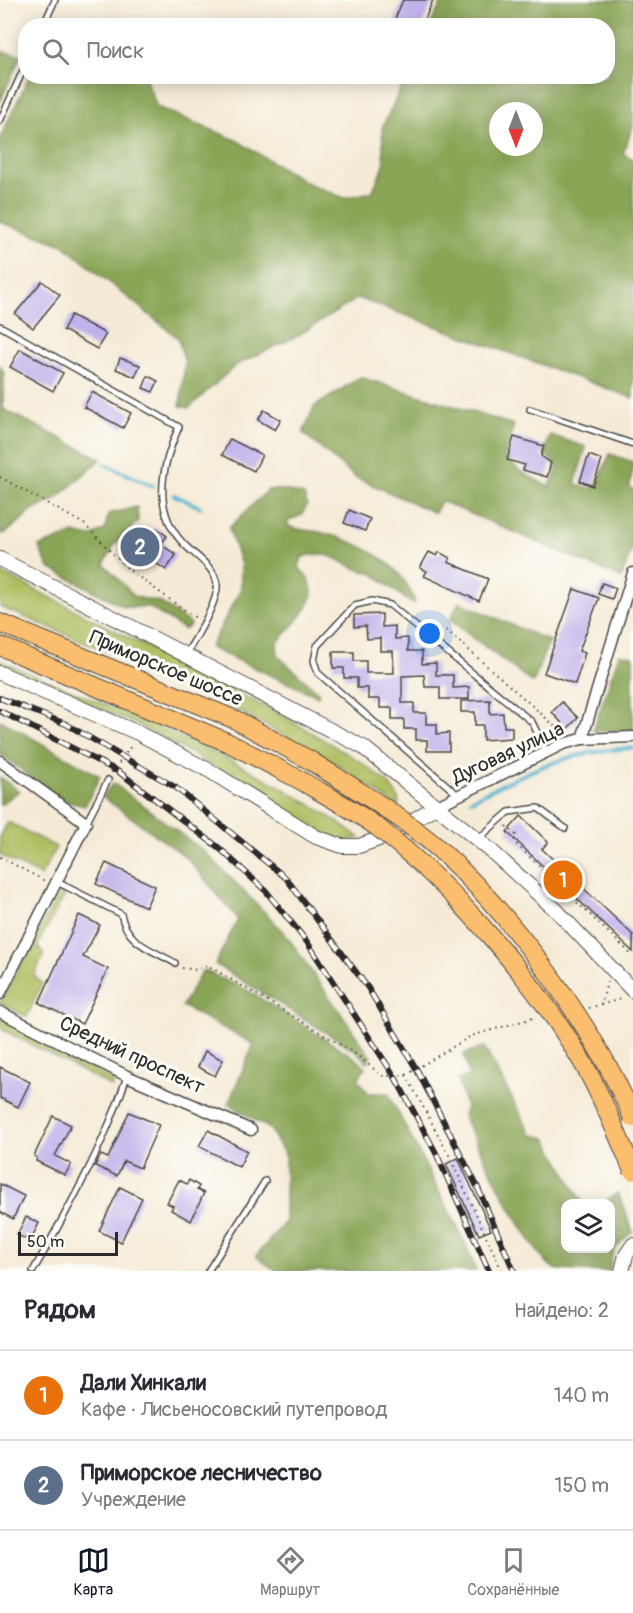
<!DOCTYPE html>
<html lang="ru">
<meta charset="utf-8">
<style>
:root{--surface:#fff;--page:#f2f2f3;--text:#2b2b33;--muted:#7c7c81;--line:#e1e1e2;--accent:#111827}
body{margin:0;font-family:Pangolin,sans-serif;background:var(--page);color:var(--text)}
.controls{position:absolute;right:18px;bottom:18px;display:grid;overflow:hidden;border-radius:12px;box-shadow:0 3px 15px #0003}
.controls button{width:54px;height:54px;display:grid;place-items:center;padding:0;border:0;border-bottom:2px solid var(--line);background:var(--surface);color:var(--text);font:30px sans-serif}
.compass{position:absolute;left:489px;top:102px;width:54px;height:54px;border-radius:50%;background:var(--surface);box-shadow:0 3px 15px #0003;rotate:180deg}
.scale{position:absolute;left:18px;bottom:15px;width:100px;box-sizing:border-box;padding-left:6px;border:3px solid #2b2b2b;border-top:0;font-size:16px;line-height:21px;white-space:nowrap;color:#2b2b2b;-webkit-text-stroke:4px #fdfcf7;paint-order:stroke}
.you{position:absolute;left:430px;top:634px;width:21px;height:21px;margin:-15px;border:4px solid #fff;border-radius:50%;background:#1a73e8;box-shadow:0 0 0 9px #1a73e833}
.badge{display:grid;place-items:center;width:39px;height:39px;border-radius:50%;background:var(--accent);color:#fff;font-size:20px;font-weight:700}
.pin{position:absolute;translate:-50% -50%;border:3px solid #fff;box-shadow:0 2px 6px #0006}
.list{margin:0;padding:0;list-style:none}
h2{display:flex;justify-content:space-between;align-items:center;height:78px;margin:0;padding:0 24px;font-size:26px}
h2 small{font-size:20px;font-weight:400;color:var(--muted)}
.list li{display:grid;grid-template-columns:39px 1fr auto;gap:18px;align-items:center;box-sizing:border-box;height:90px;padding:0 24px;border-top:2px solid var(--line)}
.list b{display:block;font-size:22px;white-space:nowrap}
.list p{margin:0;font-size:20px;white-space:nowrap;color:var(--muted)}
.list em{font-size:20px;font-style:normal;color:var(--muted)}
.icon{flex:none;width:33px;height:33px;fill:none;stroke:currentColor;stroke-width:2;stroke-linecap:round;stroke-linejoin:round}
.map{position:relative;flex:none;width:633px;height:1271px;overflow:hidden}
.search{position:absolute;background:var(--surface);box-shadow:0 3px 15px #0003;left:18px;right:18px;top:18px;height:66px;display:flex;align-items:center;gap:15px;box-sizing:border-box;padding:0 21px;border-radius:24px;color:var(--muted);font-size:22px}
.sheet{height:258px;background:var(--surface)}
nav{display:flex;justify-content:space-around;align-items:center;box-sizing:border-box;height:84px;border-top:2px solid var(--line);background:var(--surface);font-size:16px;color:var(--muted)}
nav a{display:grid;justify-items:center;gap:3px}
nav .on{color:var(--accent)}
.map>svg:first-child{display:block}
</style>
<div class="map">
<svg width="633" height="1271" viewBox="0 0 633 1271">
<rect width="100%" height="100%" fill="#fdfcf7"/>
<filter id="ink" filterUnits="userSpaceOnUse"><feTurbulence type="fractalNoise" baseFrequency=".0167" numOctaves="2"/><feDisplacementMap in="SourceGraphic" scale="12" xChannelSelector="R" yChannelSelector="G"/><feConvolveMatrix kernelMatrix="1 2 1 2 8 2 1 2 1" color-interpolation-filters="sRGB"/></filter>
<filter id="wash" filterUnits="userSpaceOnUse"><feTurbulence type="fractalNoise" baseFrequency=".008" numOctaves="4" result="noise"/><feDisplacementMap in="SourceGraphic" scale="24" xChannelSelector="R" yChannelSelector="G"/><feGaussianBlur stdDeviation="1.35" result="paint"/><feColorMatrix in="noise" values="0 0 0 0 0 0 0 0 0 0 0 0 0 0 0 0 0 1.4 0 .05"/><feComposite in="paint" operator="in"/></filter>
<g filter="url(#wash)">
<rect width="100%" height="100%" fill="#f5ead5"/>
<g fill="#aebe61" stroke="#6c7446" stroke-width="1.5">
<polygon points="0,572 285,717 361,762 388,783 398,797 399,808 340,766 197,688 0,607"/>
<path d="M0,661C123,713 252,758 360,838L342,841L315,832L196,756L140,726L0,666Z"/>
<polygon points="8,822 56,847 41,876 0,855 0,837"/>
<polygon points="60,892 65,895 37,946 44,954 34,976 42,983 27,1017 0,1003"/>
<polygon points="0,1018 114,1081 112,1087 0,1028"/>
</g>
<g fill="#8aa557" stroke="#5a6841" stroke-width="1.5" fill-rule="evenodd">
<path d="M443,0H633V126L623,154L633,159V398L358,298L297,336L236,365L189,408L180,406L185,363L178,338L63,245L0,222V138L29,77H145L157,107L236,140L305,182L344,198L372,192L384,165L382,128L406,77L608,76V26L430,25ZM498,111H534V147H498Z"/>
<polygon points="0,51 21,55 0,102"/>
<polygon points="0,365 4,374 3,409 101,459 55,500 33,510 6,533 0,534"/>
<polygon points="360,377 514,425 504,457 521,472 549,487 558,468 544,452 550,435 586,447 575,484 594,489 610,454 633,462 630,487 633,490 633,546 621,578 441,501 435,513 355,477 303,433 314,407"/>
<path d="M268,490H285L304,495L307,504L302,515L288,521V526C299,531 308,530 319,532C358,541 403,562 415,603H411L371,572C344,571 336,546 302,557L299,567C302,572 308,577 310,583C320,604 289,628 277,643L278,656L317,691L319,694L317,696L210,648L241,588V565L229,528Z"/>
<polygon points="137,507 138,521 115,544 104,564 135,597 160,602 191,624 185,630 149,607 125,607 49,568 39,547 74,533 90,537 105,530 108,514"/>
<polygon points="459,602 549,641 533,683 450,620"/>
<polygon points="619,654 633,656 633,731 593,731"/>
<polygon points="0,720 100,776 85,806 61,800 0,754"/>
<polygon points="0,777 19,791 0,805"/>
<polygon points="113,783 205,852 284,932 371,1057 368,1062 356,1051 215,964 238,919 186,857 103,797"/>
<polygon points="203,970 247,990 354,1057 365,1067 358,1079 368,1093 388,1093 464,1240 476,1271 276,1271 256,1256 285,1222 285,1155 270,1129 228,1104 254,1044 182,1006"/>
<path d="M484,1047L532,1135L546,1138L583,1203L566,1204V1248H610V1204L603,1203L618,1193L633,1232C618,1243 609,1252 610,1271C597,1271 565,1271 555,1269C530,1256 479,1147 463,1116L466,1107L458,1080L469,1075L464,1054Z"/>
</g>
<g fill="none" stroke-linecap="round" stroke-linejoin="round">
<g stroke="#4eb0cd" stroke-width="4">
<polyline points="104,464 153,486"/>
<polyline points="174,495 200,507"/>
<path d="M471,800C528,771 567,751 633,748"/>
</g>
</g>
<g id="blocks">
<g fill="#bfb1eb">
<polygon points="403,0 433,0 422,26 392,26"/>
<polygon points="42,281 60,295 33,328 15,314"/>
<polygon points="71,315 106,334 97,349 63,330"/>
<polygon points="20,349 63,373 53,391 10,367"/>
<polygon points="120,358 140,365 135,377 116,369"/>
<polygon points="148,376 158,381 153,392 143,388"/>
<polygon points="92,392 131,413 123,428 84,407"/>
<polygon points="264,410 281,420 275,430 258,420"/>
<polygon points="514,437 544,446 541,456 551,463 547,477 523,470 525,465 507,460"/>
<polygon points="230,439 262,455 254,471 222,455"/>
<polygon points="589,455 602,460 593,486 580,481"/>
<polygon points="349,510 370,519 365,531 344,523"/>
<polygon points="139,527 151,535 156,528 167,536 161,544 176,555 166,570 128,544"/>
<polygon points="429,552 437,556 439,552 450,558 448,562 488,579 479,601 424,576 427,571 420,568"/>
<polygon points="602,583 616,588 612,599 598,594"/>
<polygon points="574,589 599,598 579,651 585,653 575,684 544,673"/>
<polygon points="382,614 382,627 395,626 395,639 408,638 408,651 422,651 422,664 436,663 436,675 453,675 453,688 469,687 469,699 440,699 440,687 425,687 424,675 402,676 402,703 414,703 414,713 426,713 426,724 437,724 437,734 449,733 449,751 427,751 427,740 416,740 416,729 404,729 404,719 392,719 392,708 380,708 380,699 368,699 368,688 357,688 357,678 344,678 344,668 333,668 333,652 354,652 354,661 366,661 366,673 394,673 393,651 380,651 380,638 367,639 366,626 354,627 354,615"/>
<polygon points="490,700 490,714 503,713 504,727 512,727 512,738 483,740 483,725 475,725 475,712 461,712 461,701"/>
<polygon points="562,702 578,718 567,729 552,712"/>
<polygon points="521,816 548,842 542,849 633,935 633,952 507,832"/>
<polygon points="106,863 155,886 146,907 96,884"/>
<polygon points="79,915 100,925 83,957 108,969 82,1024 39,1003"/>
<polygon points="205,1051 223,1060 215,1076 198,1067"/>
<polygon points="0,1067 30,1082 18,1107 0,1098"/>
<polygon points="129,1112 159,1125 140,1168 124,1161 117,1176 95,1166 101,1155 108,1158"/>
<polygon points="53,1116 71,1125 55,1156 71,1164 65,1175 36,1161 37,1158 34,1156"/>
<polygon points="208,1130 247,1151 239,1167 199,1146"/>
<polygon points="458,1158 491,1230 479,1235 446,1164"/>
<polygon points="179,1180 187,1184 189,1180 199,1186 197,1190 204,1193 191,1221 171,1210 173,1206 167,1203"/>
<polygon points="0,1184 24,1196 13,1219 0,1212"/>
<polygon points="120,1187 142,1198 121,1242 99,1231"/>
<polygon points="26,1217 39,1223 30,1241 17,1235"/>
</g>
</g>
</g>
<g filter="url(#ink)">
<use href="#blocks" fill-opacity="0" stroke="#494844" stroke-width="1.5"/>
<g fill="none" stroke-linecap="round" stroke-linejoin="round">
<g stroke="#494844" stroke-width="8">
<g id="service">
<polyline points="43,26 55,0"/>
<polyline points="0,121 26,64"/>
<path d="M0,326L179,427C160,469 151,515 189,549C199,558 215,569 217,584C219,600 195,640 186,654"/>
<polyline points="530,409 633,444"/>
<polyline points="458,795 318,673 314,661 317,646 355,605 372,601 390,605 532,722 546,751"/>
<polyline points="86,823 108,780"/>
<polyline points="478,839 509,812 538,808 565,828"/>
<path d="M57,882L121,914C127,944 151,949 175,963"/>
<path d="M33,1271C68,1210 105,1144 127,1076"/>
<polyline points="208,1271 265,1181"/>
</g>
</g>
<g stroke="#494844" stroke-width="13">
<g id="minor">
<polyline points="582,739 633,573"/>
<polyline points="0,761 86,823 0,994"/>
<polyline points="435,807 563,744 582,739 633,737"/>
<polyline points="0,1012 127,1076 251,1130"/>
</g>
</g>
<g stroke="#494844" stroke-width="16">
<g id="tertiary">
<polyline points="0,559 363,747 489,849 557,911 633,991"/>
<polyline points="0,673 138,733 210,771 316,837 342,846 359,846 387,836 435,807"/>
<polyline points="622,1271 626,1255 633,1245"/>
</g>
</g>
<g stroke="#494844" stroke-width="20">
<g id="primary">
<polyline points="0,623 236,720 311,761"/>
<polyline points="0,646 229,743 300,780"/>
</g>
</g>
<g stroke="#494844" stroke-width="2" stroke-dasharray="1.5 4.5" stroke-linecap="butt">
<polyline points="0,477 84,524 129,570 197,619"/>
<polyline points="446,630 554,725 558,733"/>
<polyline points="112,773 131,746"/>
<polyline points="506,826 516,835 514,842 633,956"/>
<polyline points="0,857 45,881"/>
<polyline points="182,968 197,970 207,965 356,1054 382,1076 406,1075 471,1036 533,1018"/>
<polyline points="601,1006 607,982"/>
<polyline points="589,1008 621,999"/>
<polyline points="406,1075 449,1155 502,1271"/>
</g>
<use href="#service" stroke="#fff" stroke-width="5"/>
<use href="#minor" stroke="#fff" stroke-width="10"/>
<use href="#tertiary" stroke="#fff" stroke-width="14"/>
<use href="#primary" stroke="#fbbd6e" stroke-width="18"/>
<g stroke="#2b2b2b" stroke-width="6">
<g id="rail">
<polyline points="0,698 66,724 175,787 286,878 368,988 417,1070 477,1186 514,1271"/>
<polyline points="0,711 119,772 218,847 266,891 307,942 395,1077 436,1153 489,1271"/>
</g>
</g>
<use href="#rail" stroke="#fdfcf7" stroke-width="4" stroke-dasharray="11" stroke-linecap="butt"/>
<g stroke="#494844" stroke-width="20" stroke-linecap="butt">
<g id="primary-bridge">
<path d="M311,761C355,789 400,815 439,849C512,915 595,1028 633,1118"/>
<path d="M300,780C327,796 357,811 381,830C455,888 543,990 588,1072C605,1104 619,1138 633,1171"/>
</g>
</g>
<use href="#primary-bridge" stroke="#fbbd6e" stroke-width="18"/>
</g>
</g>
<g text-anchor="middle" dominant-baseline="central" stroke-width="6" stroke-linejoin="round" paint-order="stroke">
<g font-size="20" fill="#2b2b2b" stroke="#fdfcf7">
<text transform="translate(166 668) rotate(23)">Приморское шоссе</text>
<text transform="translate(508 753) rotate(-25)">Дуговая улица</text>
<text transform="translate(132 1055) rotate(25)">Средний проспект</text>
</g>
</g>
</svg>
<div class="controls">
<button><svg class="icon" aria-label="layers" viewBox="0 0 24 24"><path d="M12 4l9 5-9 5-9-5zM3 14l9 5 9-5"/></svg></button>
</div>
<svg class="compass" viewBox="-18 -18 36 36"><path d="M0-13l5 13h-10z" fill="#e53935"/><path d="M0 13l5-13h-10z" fill="#7c7c81"/></svg>
<div class="scale">50 m</div>
<div class="you"></div>
<div class="pin badge" style="left:563px;top:880px;background:#e8710a">1</div>
<div class="pin badge" style="left:140px;top:547px;background:#5c6f8a">2</div>
<div class="search"><svg class="icon" aria-label="search" viewBox="0 0 24 24"><circle cx="10" cy="10" r="6"/><path d="M15 15l6 6"/></svg>Поиск</div>
</div>
<section class="sheet">
<h2>Рядом<small>Найдено: 2</small></h2>
<ul class="list">
<li><span class="badge" style="background:#e8710a">1</span><div><b>Дали Хинкали</b><p>Кафе · Лисьеносовский путепровод</p></div><em>140 m</em></li>
<li><span class="badge" style="background:#5c6f8a">2</span><div><b>Приморское лесничество</b><p>Учреждение</p></div><em>150 m</em></li>
</ul>
</section>
<nav>
<a class="on"><svg class="icon" aria-label="map" viewBox="0 0 24 24"><path d="M3 6l6-2 6 2 6-2v14l-6 2-6-2-6 2zM9 4v14M15 6v14"/></svg>Карта</a>
<a><svg class="icon" aria-label="directions" viewBox="0 0 24 24"><path d="M12 3l9 9-9 9-9-9zM9 14v-3h6M13 9l2 2-2 2"/></svg>Маршрут</a>
<a><svg class="icon" aria-label="saved" viewBox="0 0 24 24"><path d="M7 4h10v16l-5-4-5 4z"/></svg>Сохранённые</a>
</nav>
